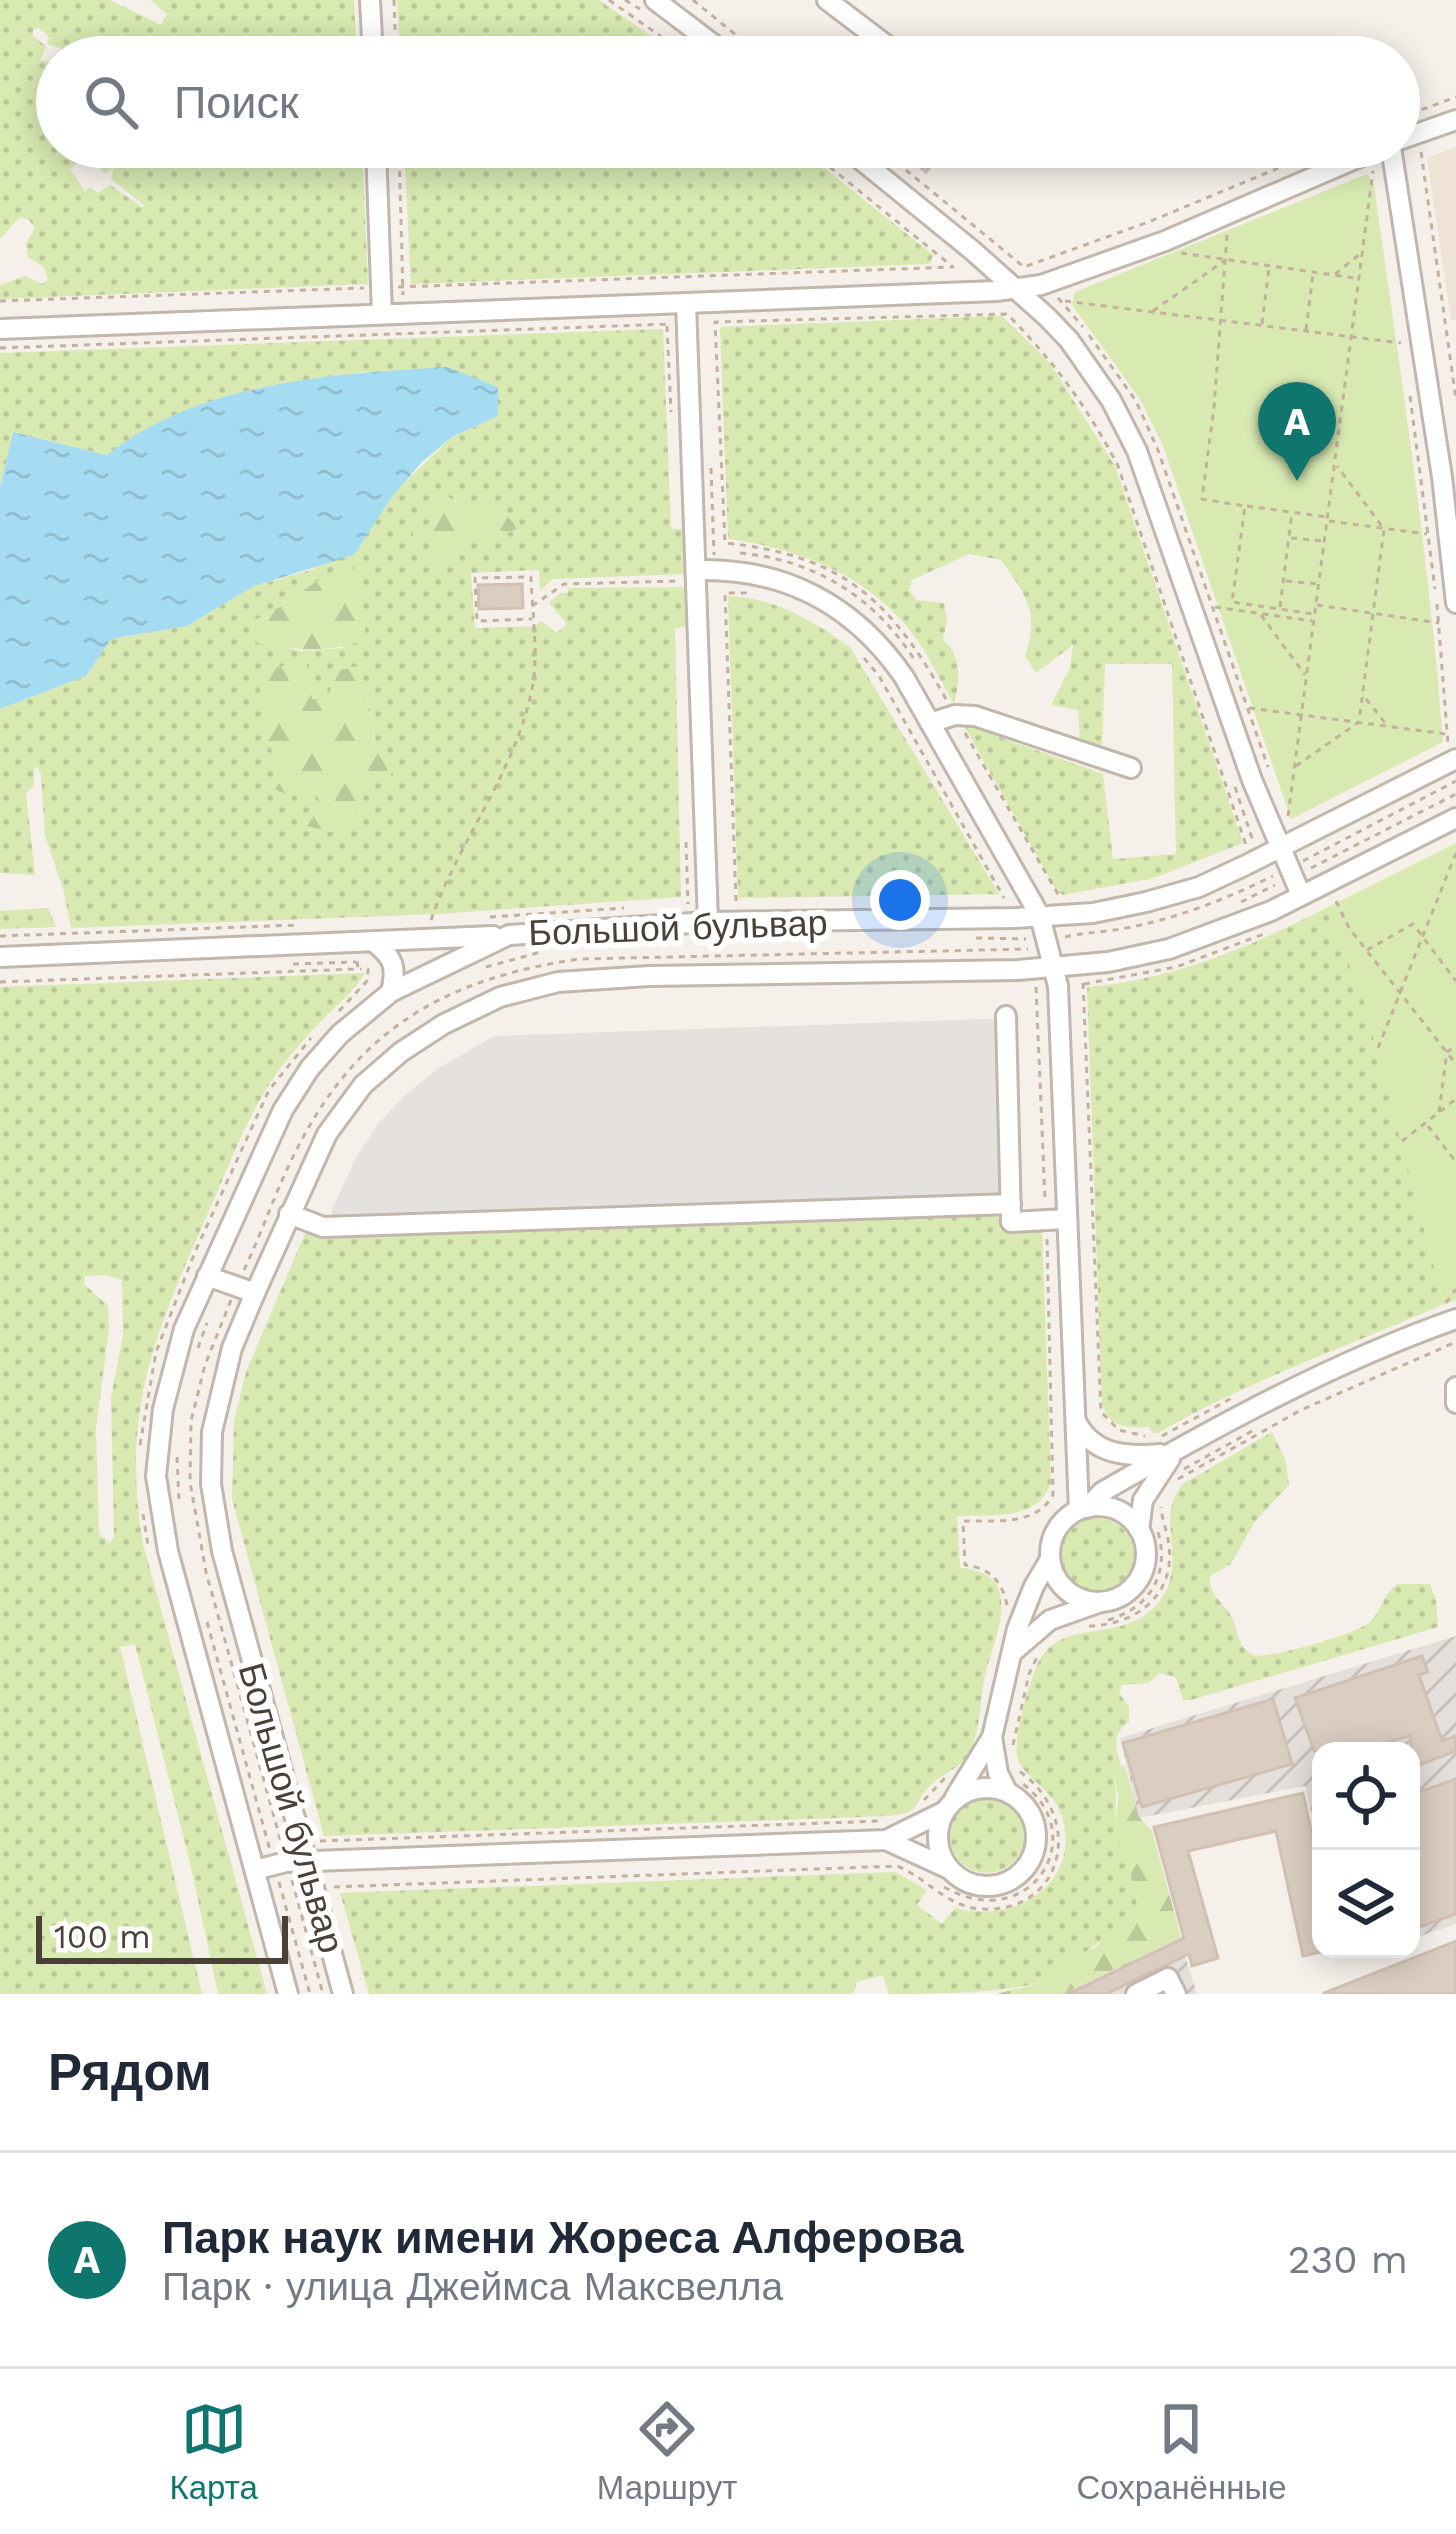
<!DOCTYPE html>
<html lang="ru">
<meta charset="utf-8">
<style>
:root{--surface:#fff;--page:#f6f6f7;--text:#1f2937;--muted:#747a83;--line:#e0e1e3;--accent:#0f766e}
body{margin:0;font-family:"Work Sans",sans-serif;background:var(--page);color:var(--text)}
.controls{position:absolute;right:36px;bottom:36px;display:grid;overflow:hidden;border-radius:24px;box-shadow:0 6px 30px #0003}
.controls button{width:108px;height:108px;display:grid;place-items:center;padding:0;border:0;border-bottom:3px solid var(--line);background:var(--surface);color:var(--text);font:60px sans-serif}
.scale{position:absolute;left:36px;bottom:30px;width:252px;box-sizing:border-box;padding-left:12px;border:6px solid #494038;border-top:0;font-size:33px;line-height:42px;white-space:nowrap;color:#494038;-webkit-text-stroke:9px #fff;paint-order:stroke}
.you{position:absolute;left:900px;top:900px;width:42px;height:42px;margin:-30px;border:9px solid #fff;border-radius:50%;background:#1a73e8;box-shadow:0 0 0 18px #1a73e833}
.badge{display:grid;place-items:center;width:78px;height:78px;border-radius:50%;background:var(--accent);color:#fff;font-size:39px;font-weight:700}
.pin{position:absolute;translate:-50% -99px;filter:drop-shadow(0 3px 6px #0008)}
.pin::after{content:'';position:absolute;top:63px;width:42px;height:36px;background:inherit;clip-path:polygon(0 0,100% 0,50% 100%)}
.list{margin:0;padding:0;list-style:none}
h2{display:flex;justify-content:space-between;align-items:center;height:156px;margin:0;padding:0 48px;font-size:51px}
h2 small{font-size:39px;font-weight:400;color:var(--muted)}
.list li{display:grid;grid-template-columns:78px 1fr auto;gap:36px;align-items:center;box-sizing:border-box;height:216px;padding:0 48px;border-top:3px solid var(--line)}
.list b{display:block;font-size:45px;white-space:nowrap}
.list p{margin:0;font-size:39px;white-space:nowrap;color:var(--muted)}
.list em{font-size:39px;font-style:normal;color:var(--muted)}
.icon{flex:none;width:66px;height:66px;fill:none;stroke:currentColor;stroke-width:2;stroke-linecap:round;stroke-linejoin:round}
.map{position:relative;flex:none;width:1456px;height:1994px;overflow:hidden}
.search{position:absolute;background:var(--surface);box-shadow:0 6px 30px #0003;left:36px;right:36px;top:36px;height:132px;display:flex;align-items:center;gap:30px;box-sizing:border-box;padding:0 42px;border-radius:66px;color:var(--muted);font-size:45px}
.sheet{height:372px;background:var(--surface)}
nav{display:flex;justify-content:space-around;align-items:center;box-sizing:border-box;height:168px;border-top:3px solid var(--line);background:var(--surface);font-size:33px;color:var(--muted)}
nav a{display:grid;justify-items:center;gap:6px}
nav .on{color:var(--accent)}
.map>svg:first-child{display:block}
</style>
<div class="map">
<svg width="1456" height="1994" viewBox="0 0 1456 1994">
<defs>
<pattern id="industrial-furrows" width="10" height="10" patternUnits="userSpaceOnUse" patternTransform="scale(3)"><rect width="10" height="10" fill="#e5dfdb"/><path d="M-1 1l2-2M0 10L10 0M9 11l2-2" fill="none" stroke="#c6c0bd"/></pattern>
<pattern id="grass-dots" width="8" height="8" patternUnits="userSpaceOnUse" patternTransform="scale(3)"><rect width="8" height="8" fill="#d8e9b2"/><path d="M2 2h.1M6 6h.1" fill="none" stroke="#bbc99a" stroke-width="1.8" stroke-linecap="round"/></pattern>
<pattern id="forest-firs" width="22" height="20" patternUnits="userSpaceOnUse" patternTransform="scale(3)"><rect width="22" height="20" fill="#d8e9b2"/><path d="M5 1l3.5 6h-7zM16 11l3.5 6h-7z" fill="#bbc99a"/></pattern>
<pattern id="water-ripples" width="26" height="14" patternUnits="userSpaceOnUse" patternTransform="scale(3)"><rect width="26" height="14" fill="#a6dcf2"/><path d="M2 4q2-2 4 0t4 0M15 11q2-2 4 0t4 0" fill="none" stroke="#90bed0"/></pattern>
</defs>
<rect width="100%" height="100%" fill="#f5f0ea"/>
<g fill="url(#industrial-furrows)">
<polygon points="1456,1636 1456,1924 1411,1939 1411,1751 1321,1751 1321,1857 1305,1786 1139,1818 1120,1738"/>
<polygon points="1178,1933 1197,1994 1048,1994"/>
</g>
<polygon fill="#eee3d4" points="1456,147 1456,320 1451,320 1427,158"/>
<g fill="url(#grass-dots)" fill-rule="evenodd">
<path d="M0,0H110L161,25L167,14L150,0H354L357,57H61V48L47,44L49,37L39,28L33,30V36L46,46L40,61H57V147H362L368,284L0,299V285L25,276L42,284L48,280L44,268L28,257L26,244L35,228L29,220L20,217L0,239ZM85,156L105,173L114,168L111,179L145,206L142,207L110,185L98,193L90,188L85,191L70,169Z"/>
<polygon points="397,0 599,0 682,57 400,57"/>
<polygon points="404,147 798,147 933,255 930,264 411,284"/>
<path d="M1002,316L1049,362L1115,466L1243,843L1154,878L1063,895L1056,890L963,724L1103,774L1113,859L1176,854L1172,664H1105L1102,747L1080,741L1078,710L1051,705L1070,668L1073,645L1036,673L1025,656C1040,612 1026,596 1001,560L969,554L912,580L909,590L916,600L944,603L947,620L943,640C962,654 960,682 954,704C940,680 927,652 910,630C865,574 797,548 728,539L720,327Z"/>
<path d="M663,329L671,529H686L688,574L553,579L540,591L539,570L471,573L475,628L534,626L541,621L557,633L567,624L549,603L560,593H568V588L689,587V626L675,628L681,897L438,914L71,928L63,888L45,836L41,775L37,767L34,768V786L26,793L35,875L0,873V709L86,676L111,639L187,626L254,586L314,569L452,437L498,416L364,372L254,389L155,424L106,455L13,432L0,487V353ZM447,496L465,509C484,503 508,510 517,529L488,540L471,534L464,551L433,564L429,543ZM316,581L343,648L302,651L257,642L251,623L289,602ZM306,662L312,700L329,701L359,666C362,685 371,704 373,723C377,755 364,790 353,819L322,804L311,787L273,788L277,760L264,735L261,701L286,667Z"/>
<path d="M728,596C775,598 812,620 850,647L999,894L738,898Z"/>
<path d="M1334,904L1394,996L1373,1036L1378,1056L1437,1112L1400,1137L1444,1304C1349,1346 1245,1382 1158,1433H1152L1149,1427C1127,1428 1108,1428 1102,1403L1087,987C1176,980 1256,944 1334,904Z"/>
<polygon points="48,908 56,927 0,929 0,911"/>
<path d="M365,973C354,992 338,1004 322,1020C303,1040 285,1060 270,1083C245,1122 229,1166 210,1208C157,1330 120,1406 143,1544L267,1994H218L191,1867L135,1644L120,1647L202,1994H0V987ZM106,1275L122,1280L123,1335L111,1397L114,1537L110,1543L99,1534L96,1429L109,1328L108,1306L84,1284L85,1276Z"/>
<path d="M990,1212L999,1218L1000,1229L1042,1227L1051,1483C1037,1522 992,1514 957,1516L960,1568C1029,1573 993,1639 984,1680C980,1702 980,1734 969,1754C960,1769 937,1776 926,1790C920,1797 917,1807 909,1812C904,1814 895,1815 890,1816L324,1836L232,1499L234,1421L246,1372L306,1231L350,1236Z"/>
<path d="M1272,1432L1285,1459L1289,1485L1255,1521L1231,1564L1210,1576C1209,1596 1222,1600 1231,1616C1239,1629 1236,1648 1254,1655C1266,1660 1360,1633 1370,1622C1382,1610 1383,1594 1397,1584H1430L1436,1600L1438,1627L1191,1700H1183L1176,1677L1160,1673L1148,1683L1122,1685L1119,1693L1129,1707V1722C1110,1736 1116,1746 1121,1766L1114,1778C1118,1795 1114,1809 1116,1826C1122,1858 1142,1886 1136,1920C1101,1935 1076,1964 1041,1982C997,1994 937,1994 889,1994L883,1975L857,1982L853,1994H369L340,1893L895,1872L927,1890L917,1905L942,1924L955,1908C1014,1924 1082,1885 1062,1816C1053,1789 1023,1777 1018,1759C1012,1741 1028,1688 1035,1670C1058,1609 1127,1652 1163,1596C1187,1558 1154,1516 1183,1484Z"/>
<circle cx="1097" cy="1555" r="37"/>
<circle cx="987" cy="1836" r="37"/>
</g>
<g fill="url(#forest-firs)">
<path d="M447,496L464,509C484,503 508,510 517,529L488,540L471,535L464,551L432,564L429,543L414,537L412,531L434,526L436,499Z"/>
<path d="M358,567L366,639C328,654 296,650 257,643L251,623L289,602L316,581Z"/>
<polygon points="306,661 312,699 328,701 335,671 359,666 373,721 373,743 396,757 390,778 365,788 353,819 332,832 307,826 322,804 311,787 291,797 273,788 277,760 264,735 258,671"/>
<path d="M1125,1766L1139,1817L1152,1831L1181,1937L1063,1994H996L1039,1983L1064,1960L1095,1948L1112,1929L1136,1920C1142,1885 1121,1858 1116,1825C1115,1815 1119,1805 1118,1795C1116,1782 1113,1779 1118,1767Z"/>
</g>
<g fill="#d8e9b2">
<path d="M1367,174L1374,185C1400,371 1429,555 1443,742L1291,819L1163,446L1140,399L1072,305L1075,292Z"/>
<polygon points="1456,843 1456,1300 1444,1304 1363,999 1326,908"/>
</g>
<polygon fill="#e4e1de" points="1012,1018 1019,1210 332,1234 332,1210 355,1159 378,1124 404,1096 439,1068 494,1036"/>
<path fill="url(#water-ripples)" d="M447,367L498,387V416L452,437L422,462L391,498L354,555L254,586L187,626L111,639L86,676L0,709V487L13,432L106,455C121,445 137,433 153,425C242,379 349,373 447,367Z"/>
<g fill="#dacdc2" stroke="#d2c1b2" stroke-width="3">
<polygon points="895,147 946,147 926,172"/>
<polygon points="522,584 523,608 479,609 478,585"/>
<polygon points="1422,1656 1428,1672 1419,1675 1442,1741 1456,1736 1456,1751 1411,1768 1411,1735 1364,1751 1314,1751 1295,1698"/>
<polygon points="1273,1699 1292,1764 1142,1807 1123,1743"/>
<polygon points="1456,1779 1456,1914 1411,1930 1411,1795"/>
<polygon points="1303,1793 1321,1876 1321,1952 1303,1956 1276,1831 1188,1851 1218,1958 1192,1966 1189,1954 1106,1994 1068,1994 1184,1938 1154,1827"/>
<polygon points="1456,1941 1456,1994 1324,1994 1324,1993"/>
</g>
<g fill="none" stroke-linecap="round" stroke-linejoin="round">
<g stroke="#c1b7ac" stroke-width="24">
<g id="minor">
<polyline points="370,0 373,57"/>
<polyline points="655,0 730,57"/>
<polyline points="827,0 902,57"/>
<polyline points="1399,140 1456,120"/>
<polyline points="376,147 382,314"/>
<polyline points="845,147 973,251 1047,317 1069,340 1111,400 1137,451 1252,780 1301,895"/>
<polyline points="1391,147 1442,477 1456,603"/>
<polyline points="0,329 686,303"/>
<path d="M697,570C786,568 855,606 904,677L1040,916L1058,986L1079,1510"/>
<polyline points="930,723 955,715 975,716 1131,768"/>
<polyline points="708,922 686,303 996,291 1041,285 1165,241 1383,147"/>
<path d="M375,943C394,958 397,968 391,992"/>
<polyline points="0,957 493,936"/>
<polyline points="1006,1016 1011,1222 1066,1219"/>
<polyline points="289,1214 323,1227 1011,1204"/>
<polyline points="207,1276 255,1293"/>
<polyline points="1456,1387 1456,1403"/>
<path d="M1076,1421C1093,1455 1126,1457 1160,1454"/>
<circle cx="1098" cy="1554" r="48"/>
<path d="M1087,1508L1102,1492C1215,1427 1333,1362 1456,1319"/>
<polyline points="1139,1530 1143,1500 1170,1459"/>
<polyline points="1014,1651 1050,1620 1098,1603"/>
<polyline points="992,1737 998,1773 1008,1793"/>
<circle cx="987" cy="1837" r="49"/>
<polyline points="955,1797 992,1737 1017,1629 1034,1586 1050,1559"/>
<polyline points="886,1840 947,1868"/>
<polyline points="255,1870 286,1862 886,1840 945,1811"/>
<polyline points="288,1994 168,1551 156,1476 163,1409 184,1329 283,1110 310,1068 340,1034 391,992 509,935 708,922 1015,918 1093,913 1146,902 1199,887 1246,865 1456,759"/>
<polyline points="343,1994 222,1551 211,1484 212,1432 232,1348 255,1293 327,1134 363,1085 401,1052 444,1024 500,997 558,982 649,976 1018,970 1108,962 1169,949 1271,911 1456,818"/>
<polyline points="1136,1994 1168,1978 1176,1994"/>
</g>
</g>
<g stroke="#c3b19d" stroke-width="3" stroke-dasharray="6 6" stroke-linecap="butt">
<polyline points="394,0 396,57"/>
<polyline points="609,0 690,57"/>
<polyline points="625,0 640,9"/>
<polyline points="693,0 763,57"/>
<polyline points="1399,118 1456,97"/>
<polyline points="399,147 403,295"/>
<polyline points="818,147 828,155"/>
<polyline points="878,147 1024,267 1151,221 1329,147"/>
<polyline points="1421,152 1456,399"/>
<polyline points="1227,235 1214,407 1202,499 1245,506 1232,602 1313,614"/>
<polyline points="1181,253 1355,278"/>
<polyline points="1335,274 1360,254"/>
<polyline points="398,287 953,267 805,147"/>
<polyline points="1058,298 1083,327"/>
<polyline points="0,301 364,288"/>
<polyline points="1065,301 1401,343"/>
<polyline points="1153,311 1224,261"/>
<polyline points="1262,324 1269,268"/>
<polyline points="667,326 671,412"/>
<polyline points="1306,330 1313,274"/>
<polyline points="1089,335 1136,401 1158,450 1268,767"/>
<polyline points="0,348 671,324"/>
<polyline points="1410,396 1435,589"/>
<polyline points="711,468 714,555"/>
<polyline points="1247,506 1327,517"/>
<polyline points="1329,521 1427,534"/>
<polyline points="1291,538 1323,541"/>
<path d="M740,553C815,560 874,597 914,659"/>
<polyline points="1286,581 1318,584"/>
<polyline points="1437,604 1448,744"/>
<polyline points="1317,605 1439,623"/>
<polyline points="532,606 564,584 678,581"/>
<polyline points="1215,607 1312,621"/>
<polyline points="1280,607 1292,512"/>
<polyline points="1261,615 1305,675"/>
<polyline points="864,658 879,676 1004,898"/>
<path d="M946,699C890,599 842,555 725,543L715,322L1007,314C1053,360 1088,408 1118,466L1246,845"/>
<polyline points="1366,699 1386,724"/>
<polyline points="1249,708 1446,734"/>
<polyline points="965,733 1059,896"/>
<polyline points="1296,766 1359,722 1384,529 1337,466"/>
<polyline points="1235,787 1253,841"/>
<polyline points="1288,816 1373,171"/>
<polyline points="686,842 688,904"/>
<polyline points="1303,861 1456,781"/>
<polyline points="1311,868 1456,794"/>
<polyline points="736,901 725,593 749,593"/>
<polyline points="1336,901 1349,928 1456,1064"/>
<polyline points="1241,902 1275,885"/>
<polyline points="490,917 624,908"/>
<path d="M431,920C458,842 516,771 532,689C539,655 532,612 531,577L475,578L477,621L532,619"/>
<polyline points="0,936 298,925"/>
<path d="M1065,937C1087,932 1109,932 1131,927C1181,917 1228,898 1273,876"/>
<polyline points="976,938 1026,939"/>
<polyline points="1367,950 1413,924 1456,981"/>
<polyline points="293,964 356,962"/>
<polyline points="486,967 541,952"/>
<polyline points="0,982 358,969 357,960"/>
<polyline points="1083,983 1101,1412 1119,1430 1145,1436"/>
<polyline points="1084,984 1176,967 1264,934"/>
<polyline points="1036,987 1045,1200"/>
<polyline points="339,1011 368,980 368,969 360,969"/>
<polyline points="1378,1048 1456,853"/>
<polyline points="1439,1112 1447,1052 1456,1046"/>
<polyline points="1428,1126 1456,1162"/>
<polyline points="1402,1141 1456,1099"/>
<path d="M244,1270C264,1228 278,1184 300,1143C362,1025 450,978 579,959L1028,949"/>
<polyline points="231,1300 205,1365 191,1421 190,1482 206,1572 281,1842"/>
<polyline points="1446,1303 1456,1289"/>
<polyline points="198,1348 207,1323"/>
<polyline points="1162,1436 1232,1398"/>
<polyline points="140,1445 156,1352 195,1252 269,1090 311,1038"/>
<polyline points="177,1457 179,1501"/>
<polyline points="1184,1469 1254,1430"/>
<polyline points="1178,1479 1301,1410 1456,1342"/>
<polyline points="143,1514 148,1546"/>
<path d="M1007,1605C1002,1581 990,1568 965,1565L963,1521C995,1520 1035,1527 1053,1495L1047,1239"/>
<path d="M1108,1620C1150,1608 1170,1574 1158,1532"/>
<polyline points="207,1622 270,1850"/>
<path d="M1089,1626C1134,1625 1175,1597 1169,1546C1168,1533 1162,1521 1161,1507"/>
<polyline points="1013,1745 1029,1674 1037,1657"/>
<polyline points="924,1800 946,1777"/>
<polyline points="320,1841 881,1821"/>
<polyline points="292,1880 323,1994"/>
<polyline points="279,1882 310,1994"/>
<path d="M334,1887L897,1866C927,1878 947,1907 981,1909C1064,1914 1086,1818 1019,1771"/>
<path d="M944,1887C1029,1936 1093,1837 1023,1784"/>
</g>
<use href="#minor" stroke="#fff" stroke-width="18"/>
</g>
<g text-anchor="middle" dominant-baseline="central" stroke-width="12" stroke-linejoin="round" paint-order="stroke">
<g font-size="36" fill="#494038" stroke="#fff">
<text transform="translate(678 928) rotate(-2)">Большой бульвар</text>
<text transform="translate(291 1808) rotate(74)">Большой бульвар</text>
</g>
</g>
</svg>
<div class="controls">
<button><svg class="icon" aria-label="locate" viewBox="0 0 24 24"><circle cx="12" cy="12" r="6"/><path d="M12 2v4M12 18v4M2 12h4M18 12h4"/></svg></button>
<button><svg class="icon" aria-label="layers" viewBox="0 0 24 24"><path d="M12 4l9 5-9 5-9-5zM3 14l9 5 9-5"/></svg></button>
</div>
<div class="scale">100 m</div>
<div class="you"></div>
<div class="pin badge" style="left:1297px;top:481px">A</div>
<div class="search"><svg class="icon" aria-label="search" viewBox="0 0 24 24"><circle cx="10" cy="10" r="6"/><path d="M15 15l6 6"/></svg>Поиск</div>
</div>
<section class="sheet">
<h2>Рядом<small></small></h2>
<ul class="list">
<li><span class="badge">A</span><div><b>Парк наук имени Жореса Алферова</b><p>Парк · улица Джеймса Максвелла</p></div><em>230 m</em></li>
</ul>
</section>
<nav>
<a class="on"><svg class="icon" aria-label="map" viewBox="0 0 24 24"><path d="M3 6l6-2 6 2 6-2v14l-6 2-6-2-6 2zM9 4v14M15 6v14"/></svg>Карта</a>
<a><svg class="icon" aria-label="directions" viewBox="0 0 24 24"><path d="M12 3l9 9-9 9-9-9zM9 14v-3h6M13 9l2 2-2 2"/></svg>Маршрут</a>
<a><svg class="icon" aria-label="saved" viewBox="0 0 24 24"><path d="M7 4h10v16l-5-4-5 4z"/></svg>Сохранённые</a>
</nav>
